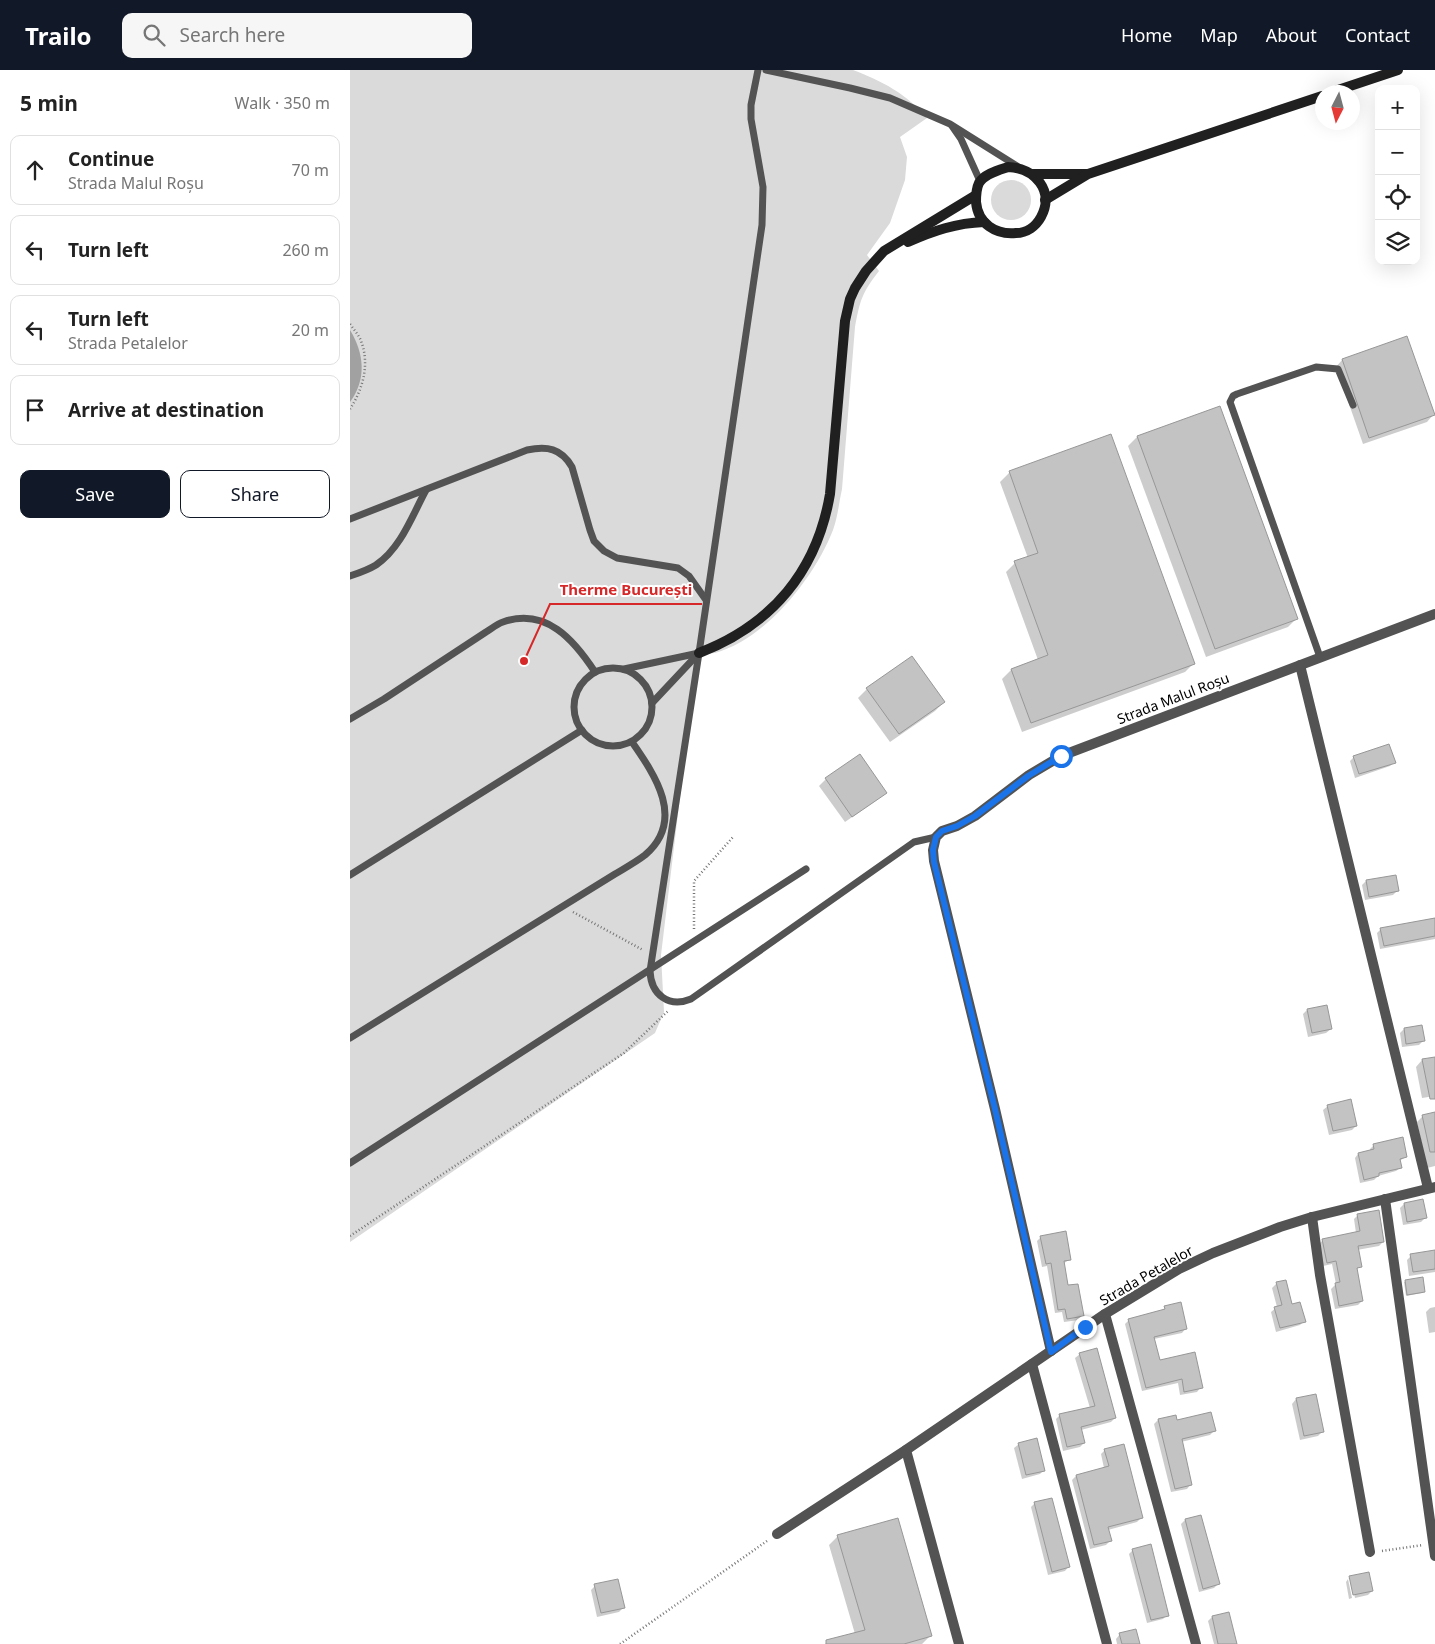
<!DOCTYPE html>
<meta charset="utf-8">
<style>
:root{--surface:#fff;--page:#f6f6f6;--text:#222;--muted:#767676;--line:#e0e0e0;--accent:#111827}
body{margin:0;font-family:"Noto Sans",sans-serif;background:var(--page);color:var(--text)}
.controls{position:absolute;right:15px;top:15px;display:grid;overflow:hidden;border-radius:10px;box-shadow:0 5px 20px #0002}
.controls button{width:45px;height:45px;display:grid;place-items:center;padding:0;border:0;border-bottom:1px solid var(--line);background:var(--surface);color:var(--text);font:25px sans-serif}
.compass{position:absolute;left:965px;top:15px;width:45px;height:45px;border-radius:50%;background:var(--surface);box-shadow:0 5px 20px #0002;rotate:186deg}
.stop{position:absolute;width:15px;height:15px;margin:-11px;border:4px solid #1a73e8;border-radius:50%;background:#fff}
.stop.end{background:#1a73e8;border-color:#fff;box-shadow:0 1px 5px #0008}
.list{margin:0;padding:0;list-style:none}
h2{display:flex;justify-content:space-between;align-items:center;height:65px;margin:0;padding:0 20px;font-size:21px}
h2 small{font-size:16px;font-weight:400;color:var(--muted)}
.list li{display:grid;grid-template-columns:32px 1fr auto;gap:15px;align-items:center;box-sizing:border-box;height:70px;margin:0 10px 10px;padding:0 10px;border:1px solid var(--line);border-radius:10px}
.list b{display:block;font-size:19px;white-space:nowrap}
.list p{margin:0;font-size:16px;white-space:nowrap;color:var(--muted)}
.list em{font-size:16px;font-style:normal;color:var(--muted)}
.actions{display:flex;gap:10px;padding:15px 20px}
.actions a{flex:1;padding:11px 0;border:1px solid var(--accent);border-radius:10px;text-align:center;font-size:18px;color:var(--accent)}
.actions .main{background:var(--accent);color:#fff}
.icon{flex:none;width:28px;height:28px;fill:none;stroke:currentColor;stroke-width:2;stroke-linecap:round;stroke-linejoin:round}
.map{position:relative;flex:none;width:1085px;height:1574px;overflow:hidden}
header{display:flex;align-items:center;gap:30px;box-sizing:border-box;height:70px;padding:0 25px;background:var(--accent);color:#fff}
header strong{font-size:24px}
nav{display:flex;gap:28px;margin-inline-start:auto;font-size:18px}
.search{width:350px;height:45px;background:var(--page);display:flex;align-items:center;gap:12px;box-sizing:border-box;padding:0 18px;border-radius:10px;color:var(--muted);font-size:19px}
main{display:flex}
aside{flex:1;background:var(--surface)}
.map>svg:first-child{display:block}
</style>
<header>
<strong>Trailo</strong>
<div class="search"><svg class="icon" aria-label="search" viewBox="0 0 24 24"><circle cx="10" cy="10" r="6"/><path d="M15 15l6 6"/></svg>Search here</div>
<nav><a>Home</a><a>Map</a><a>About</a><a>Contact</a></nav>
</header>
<main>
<aside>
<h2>5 min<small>Walk · 350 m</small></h2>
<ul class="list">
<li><svg class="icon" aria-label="ahead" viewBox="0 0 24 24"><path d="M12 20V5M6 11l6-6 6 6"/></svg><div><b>Continue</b><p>Strada Malul Roșu</p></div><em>70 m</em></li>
<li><svg class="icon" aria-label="left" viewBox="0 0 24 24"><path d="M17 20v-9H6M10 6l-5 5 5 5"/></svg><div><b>Turn left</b></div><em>260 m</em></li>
<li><svg class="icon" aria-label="left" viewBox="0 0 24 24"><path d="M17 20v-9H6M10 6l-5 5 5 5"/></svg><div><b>Turn left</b><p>Strada Petalelor</p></div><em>20 m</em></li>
<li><svg class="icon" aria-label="arrive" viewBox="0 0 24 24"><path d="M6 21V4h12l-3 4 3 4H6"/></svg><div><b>Arrive at destination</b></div></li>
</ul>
<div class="actions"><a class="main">Save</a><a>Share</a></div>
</aside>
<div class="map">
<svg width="1085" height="1574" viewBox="0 0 1085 1574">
<rect width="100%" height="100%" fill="#fff"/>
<g fill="#dadada">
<path d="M0,0H503C532,11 557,24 577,48L550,67L557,87L555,110L540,153L517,185L529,201C512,223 510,230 505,257L492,419C489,432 488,446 483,460C465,507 415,570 365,583C360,584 354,583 350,583L344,611L311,885L314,942L305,963L0,1172Z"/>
<circle cx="661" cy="130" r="20"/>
</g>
<path fill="#a1a1a1" d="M0,260C14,283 17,309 0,332Z"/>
<g fill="#0003">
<polygon points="1056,268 1083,345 1077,352 1013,374 986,297 992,290"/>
<polygon points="869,337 947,548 938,557 856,587 778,376 787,367"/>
<polygon points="760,366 844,593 835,602 672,662 652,609 661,600 688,590 656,502 665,493 678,488 650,412 659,403"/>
<polygon points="517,619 594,632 585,641 540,672 508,628"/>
<polygon points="1004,687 1044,692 1040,696 1005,708 1000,691"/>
<polygon points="476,709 535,723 528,729 495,752 469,716"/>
<polygon points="1045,806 1047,821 1043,825 1015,830 1012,815 1016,811"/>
<polygon points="1085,848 1085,869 1030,879 1027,863 1031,859"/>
<polygon points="957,940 981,959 976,963 958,967 953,944"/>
<polygon points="1054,959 1074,970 1069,975 1052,977 1050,963"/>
<polygon points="1085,988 1085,1026 1072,1028 1066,997 1072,990"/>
<polygon points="978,1036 1006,1056 1002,1060 979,1065 973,1040"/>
<polygon points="1085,1044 1085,1096 1077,1098 1067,1052 1073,1046"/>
<polygon points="1024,1075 1056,1087 1049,1091 1050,1098 1046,1101 1028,1106 1024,1110 1010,1113 1005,1088 1008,1084 1020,1081 1020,1079"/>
<polygon points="1054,1134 1075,1148 1071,1152 1053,1155 1050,1138"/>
<polygon points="1008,1145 1033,1172 1029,1176 1007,1180 1010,1196 1006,1200 1012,1231 1008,1235 985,1239 981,1219 986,1214 982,1194 973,1196 969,1174 973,1170 1006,1163 1004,1149"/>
<polygon points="691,1167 720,1189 713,1194 717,1217 732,1246 729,1250 714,1252 712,1242 705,1243 697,1196 692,1197 687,1171"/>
<polygon points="1085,1181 1085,1202 1059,1206 1057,1190 1061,1186"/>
<polygon points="1056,1211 1074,1222 1072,1223 1056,1226 1054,1212"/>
<polygon points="927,1213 954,1251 950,1255 926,1262 921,1242 927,1237 922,1218"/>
<polygon points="1085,1237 1085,1262 1079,1263 1076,1242 1080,1238"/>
<polygon points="815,1238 836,1258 832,1263 804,1269 809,1291 851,1317 847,1322 830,1325 828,1313 792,1321 775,1254 779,1250 811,1242"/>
<polygon points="730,1284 765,1348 761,1352 731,1360 734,1373 730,1377 713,1381 706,1349 710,1345 740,1338 725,1288"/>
<polygon points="946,1329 972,1362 968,1366 950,1370 942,1334"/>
<polygon points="808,1350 826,1352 864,1361 860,1365 831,1372 841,1414 837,1419 821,1422 804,1354"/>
<polygon points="669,1374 694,1400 690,1404 672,1409 664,1378"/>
<polygon points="755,1380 791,1448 787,1452 758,1460 760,1471 756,1475 740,1479 722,1410 726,1406 754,1398 751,1384"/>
<polygon points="685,1433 719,1496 715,1501 698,1505 681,1437"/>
<polygon points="835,1450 868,1514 864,1518 849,1522 831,1454"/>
<polygon points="488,1466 581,1565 572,1574 475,1574 478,1571 505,1564 479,1475"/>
<polygon points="783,1480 817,1545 813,1549 797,1553 779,1484"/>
<polygon points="1000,1508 1022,1521 1018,1525 1005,1528 1001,1509 998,1509"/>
<polygon points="998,1509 1002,1528 999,1529 996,1512"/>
<polygon points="245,1516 273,1538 269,1542 247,1547 241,1520"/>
<polygon points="862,1547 886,1574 864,1574 858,1551"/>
<polygon points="770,1564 788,1574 767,1574 766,1569"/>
</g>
<g fill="#c3c3c3" stroke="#979797">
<polygon points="1057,266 1085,345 1019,368 992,289"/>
<polygon points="870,336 948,549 865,579 787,366"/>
<polygon points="761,364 845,594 681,653 661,599 698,585 664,491 688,483 659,401"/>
<polygon points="562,586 595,632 549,664 516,618"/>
<polygon points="1039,674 1046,693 1009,704 1003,686"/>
<polygon points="510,684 537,723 502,747 475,708"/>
<polygon points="1046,805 1049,821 1019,827 1016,810"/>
<polygon points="1085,848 1085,866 1034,876 1030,858"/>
<polygon points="977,935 982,959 962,963 957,939"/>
<polygon points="1072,955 1075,971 1056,974 1054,958"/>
<polygon points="1085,987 1085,1029 1080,1029 1072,989"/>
<polygon points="1001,1029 1007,1056 983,1061 977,1035"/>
<polygon points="1085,1042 1085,1082 1080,1082 1072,1045"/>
<polygon points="1053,1067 1057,1087 1050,1089 1052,1098 1029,1103 1029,1106 1014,1110 1008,1083 1024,1079 1023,1074"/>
<polygon points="1073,1129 1077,1148 1057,1152 1054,1133"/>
<polygon points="1029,1140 1034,1172 1008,1176 1012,1197 1007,1198 1013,1231 989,1236 985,1213 990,1212 986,1191 977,1193 972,1169 1010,1161 1007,1144"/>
<polygon points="716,1161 721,1190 714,1191 718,1215 728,1214 734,1246 717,1249 715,1239 708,1240 701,1193 696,1194 690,1166"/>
<polygon points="1085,1180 1085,1199 1063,1202 1060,1184"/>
<polygon points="1073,1207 1075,1222 1057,1225 1055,1210"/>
<polygon points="936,1210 942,1234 950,1232 956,1252 930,1258 924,1237 932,1235 926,1212"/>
<polygon points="831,1232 837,1259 804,1267 810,1290 845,1282 853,1318 834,1322 832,1309 796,1318 778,1249 815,1239 814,1236"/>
<polygon points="747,1278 766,1348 731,1357 735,1373 717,1377 709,1344 745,1336 729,1283"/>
<polygon points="966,1324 974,1362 954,1366 946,1328"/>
<polygon points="861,1342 866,1361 832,1369 842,1415 825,1419 808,1349 826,1345 827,1350"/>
<polygon points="687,1368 695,1401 676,1405 668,1373"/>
<polygon points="774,1374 793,1448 758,1457 762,1471 744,1475 726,1405 759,1396 754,1379"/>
<polygon points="702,1428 720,1497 702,1502 684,1432"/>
<polygon points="851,1445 870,1514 853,1519 835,1449"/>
<polygon points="548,1448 582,1566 554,1574 476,1574 476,1570 515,1560 487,1465"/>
<polygon points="801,1474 819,1546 801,1550 782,1479"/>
<polygon points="1019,1502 1023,1521 1003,1525 999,1506"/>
<polygon points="268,1509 275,1538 251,1543 244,1514"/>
<polygon points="879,1542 887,1574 868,1574 862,1546"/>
<polygon points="786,1559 790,1574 772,1574 769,1563"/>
</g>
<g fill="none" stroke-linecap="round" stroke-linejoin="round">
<g stroke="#757575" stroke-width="2.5" stroke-dasharray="1 2.5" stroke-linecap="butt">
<path d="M0,254C4,260 9,265 11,271C20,294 13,319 0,339"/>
<polyline points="223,842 293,880"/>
<polyline points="344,859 344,811 383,767"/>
<polyline points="0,1166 274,983 319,940"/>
<polyline points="1032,1481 1073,1475"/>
<polyline points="270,1574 417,1471"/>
</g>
<g stroke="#535353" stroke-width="7">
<path d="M408,0L401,35V49L413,117L412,155L349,583L300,901C301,925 319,938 341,929L564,772L586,767"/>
<polyline points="416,0 500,18 540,28 600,54 667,96"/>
<polyline points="602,56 611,69 630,111"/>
<path d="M0,449L177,380C197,376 211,378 222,397L240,460L244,471L254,481L267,488L328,498L339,506L356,530"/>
<path d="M0,506C9,503 18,500 26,495C51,478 62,446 76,420"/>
<polyline points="970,587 880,332 883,326 887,324 966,297 988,299 1003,335"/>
<circle cx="263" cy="637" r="39"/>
<polyline points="274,599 349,583"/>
<polyline points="302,633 349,583"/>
<path d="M0,649L34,629L136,562C141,559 147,554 153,552C196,537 224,570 245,602"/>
<polyline points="0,805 232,660"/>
<path d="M0,968L265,804C275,798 286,792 295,785C336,750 305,705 282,672"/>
<polyline points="0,1093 456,799"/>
</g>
<g stroke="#535353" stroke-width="10">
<polyline points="950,595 1078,1118"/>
<polyline points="1035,1129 1085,1486"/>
<polyline points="962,1147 970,1205 1020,1482"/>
<polyline points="755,1244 846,1574"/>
<polyline points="701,1281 645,1039 584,791 583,780 586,767 592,761 607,756 625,746 679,705 711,686 1085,544"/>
<polyline points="682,1294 757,1574"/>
<polyline points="556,1380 609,1574"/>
<polyline points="427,1464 556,1380 755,1244 829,1199 863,1183 930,1157 962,1147 1085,1117"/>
</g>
<g stroke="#202020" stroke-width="10">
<polyline points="982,22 1048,0"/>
<path d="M658,97C685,98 705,121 691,147C686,156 677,163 666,163C646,165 628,154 626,132C626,126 626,119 629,113C634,104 649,100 658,97Z"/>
<polyline points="683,104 737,104"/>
<polyline points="695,130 738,104 972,26"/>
<path d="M558,172C583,161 606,153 634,152"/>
<path d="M349,583C422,555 467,501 480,424L495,251L500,229L505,218L516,201L534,181L626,125"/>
</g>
</g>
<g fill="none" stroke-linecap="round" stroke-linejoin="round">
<polyline stroke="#1a73e8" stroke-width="6" points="711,686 678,706 625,746 607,756 592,761 586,767 583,780 584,792 645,1039 701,1282 735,1257"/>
</g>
<g text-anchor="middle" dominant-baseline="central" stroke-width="4" stroke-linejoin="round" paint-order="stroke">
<g font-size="14" fill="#000" stroke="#fff">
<text transform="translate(823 628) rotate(-21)">Strada Malul Roșu</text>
<text transform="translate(796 1205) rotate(-30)">Strada Petalelor</text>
</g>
</g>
<path fill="none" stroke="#d62828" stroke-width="2" d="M174 591L200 534H352"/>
<circle fill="#d62828" stroke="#fff" stroke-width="2" cx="174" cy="591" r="5"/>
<g font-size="15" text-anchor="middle" font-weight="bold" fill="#d62828" stroke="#fff" stroke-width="4" stroke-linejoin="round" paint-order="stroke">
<text x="276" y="525">Therme București</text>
</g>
</svg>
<div class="controls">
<button>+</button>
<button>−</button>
<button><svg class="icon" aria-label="locate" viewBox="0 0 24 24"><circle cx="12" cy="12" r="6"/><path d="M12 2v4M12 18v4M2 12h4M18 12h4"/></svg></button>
<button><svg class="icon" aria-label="layers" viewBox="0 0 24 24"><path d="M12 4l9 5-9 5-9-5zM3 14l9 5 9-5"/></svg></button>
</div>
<svg class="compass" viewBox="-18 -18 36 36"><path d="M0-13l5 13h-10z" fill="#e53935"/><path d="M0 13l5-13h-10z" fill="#767676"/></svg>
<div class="stop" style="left:711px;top:686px"></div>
<div class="stop end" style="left:735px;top:1257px"></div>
</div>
</main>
